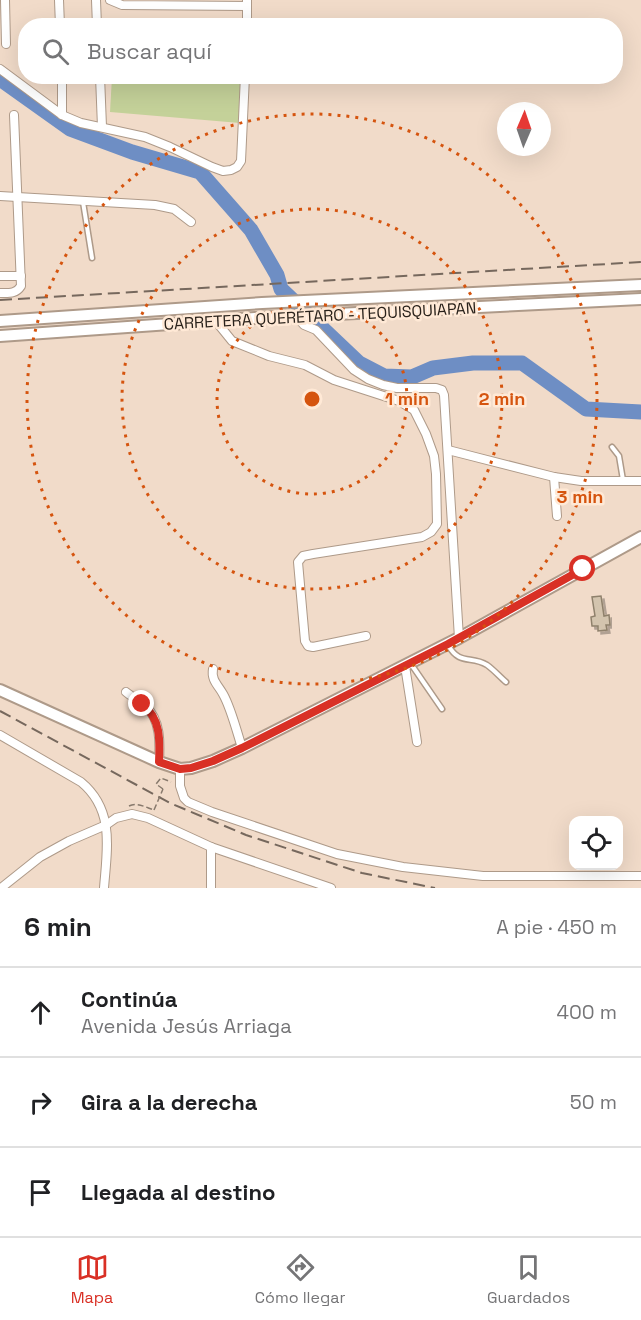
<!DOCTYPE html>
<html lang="es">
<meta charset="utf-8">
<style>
:root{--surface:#fff;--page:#f6f6f6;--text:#202124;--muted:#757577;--line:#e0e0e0;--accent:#d93025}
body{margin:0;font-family:"Space Grotesk",sans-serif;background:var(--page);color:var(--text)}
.controls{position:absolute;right:18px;bottom:18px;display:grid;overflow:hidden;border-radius:12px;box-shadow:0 6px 24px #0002}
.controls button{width:54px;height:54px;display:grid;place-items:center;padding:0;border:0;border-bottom:2px solid var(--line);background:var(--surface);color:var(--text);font:30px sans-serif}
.compass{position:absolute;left:497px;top:102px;width:54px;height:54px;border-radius:50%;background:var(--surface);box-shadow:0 6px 24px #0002;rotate:2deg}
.stop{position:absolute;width:18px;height:18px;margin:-14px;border:4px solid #d93025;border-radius:50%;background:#fff}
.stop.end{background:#d93025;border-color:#fff;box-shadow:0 2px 6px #0008}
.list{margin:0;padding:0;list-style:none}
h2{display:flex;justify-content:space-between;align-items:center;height:78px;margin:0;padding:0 24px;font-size:26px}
h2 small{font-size:20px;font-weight:400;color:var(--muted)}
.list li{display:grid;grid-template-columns:39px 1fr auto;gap:18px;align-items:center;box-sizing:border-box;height:90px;padding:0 24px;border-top:2px solid var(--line)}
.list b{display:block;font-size:22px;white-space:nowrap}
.list p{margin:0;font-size:20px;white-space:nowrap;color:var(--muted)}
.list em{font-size:20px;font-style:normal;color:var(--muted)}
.icon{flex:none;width:33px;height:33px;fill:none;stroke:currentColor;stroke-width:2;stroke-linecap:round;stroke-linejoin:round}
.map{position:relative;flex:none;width:641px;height:888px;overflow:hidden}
.search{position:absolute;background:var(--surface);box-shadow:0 6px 24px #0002;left:18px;right:18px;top:18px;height:66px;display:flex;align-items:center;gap:15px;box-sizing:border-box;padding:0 21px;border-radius:24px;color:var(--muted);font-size:22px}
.sheet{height:348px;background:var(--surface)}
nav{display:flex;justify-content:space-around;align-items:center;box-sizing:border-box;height:84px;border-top:2px solid var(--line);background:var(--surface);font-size:16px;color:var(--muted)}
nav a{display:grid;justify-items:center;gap:3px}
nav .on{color:var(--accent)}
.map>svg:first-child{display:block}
</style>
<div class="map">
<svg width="641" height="888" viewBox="0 0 641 888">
<defs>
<filter id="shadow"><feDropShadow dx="3" dy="3" stdDeviation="0" flood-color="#0004"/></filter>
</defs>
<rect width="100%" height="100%" fill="#f1dbc9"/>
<polygon fill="#c4d199" points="112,77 241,77 240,123 110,112"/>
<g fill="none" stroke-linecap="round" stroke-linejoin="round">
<polyline stroke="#6e8ec4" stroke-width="15" points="0,79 70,129 132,152 200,172 251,230 277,275 281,289 359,363 384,376 412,377 433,368 473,363 522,363 586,409 641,412"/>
</g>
<polygon fill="#d3c4ae" stroke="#8f816c" stroke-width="1.5" filter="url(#shadow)" points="601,596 604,616 609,615 610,625 606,625 607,630 598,631 598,626 592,626 591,617 595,616 592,597"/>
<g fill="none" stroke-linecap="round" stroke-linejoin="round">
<g stroke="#ae9a89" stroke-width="7">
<g id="lane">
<polyline points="83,202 92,258"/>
<polyline points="612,447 619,456 623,480"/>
<path d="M448,645C460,666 471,655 487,665C494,670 500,677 506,682"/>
<polyline points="411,664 442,709"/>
</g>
</g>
<g stroke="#ae9a89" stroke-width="10">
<g id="street">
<polyline points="5,0 6,44"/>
<polyline points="59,0 60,26"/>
<polyline points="96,0 97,26"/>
<polyline points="110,0 122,5 247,6"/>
<polyline points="247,26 247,0"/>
<polyline points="0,69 62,115 81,123 145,137 170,147 212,167 223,171 231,170 237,167 241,161 245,76"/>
<polyline points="62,76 62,115"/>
<polyline points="100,76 102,127"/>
<polyline points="0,196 155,205 174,209 191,222"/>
<polyline points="0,276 21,276"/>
<path d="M0,293C9,293 16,294 21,286L14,115"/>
<polyline points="296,316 304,325 316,330 354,370 368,379 383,385 397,388 436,388 442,390 444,395 459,638"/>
<polyline points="215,320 232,341 269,356 305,365 334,380 399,401 414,410 426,434 434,456 436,474 437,524 431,532 422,537 313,554 303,556 298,562 305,641 308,646 313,647 366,636"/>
<polyline points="448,450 554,477 581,481 641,481"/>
<polyline points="554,477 557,516"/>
<polyline points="405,666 417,742"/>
<path d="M213,669C211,680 218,685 223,694C231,708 237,732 242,748"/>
<path d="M126,692C132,697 140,701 146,707C161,720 160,744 159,762"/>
<path d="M0,735L81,782C115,810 107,849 104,888"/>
<polyline points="180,769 180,786 184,798 188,802 212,812 337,854 403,867 483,876 641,876"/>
<polyline points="1,888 40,857 69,841 106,825 116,818 132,814 148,818 211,847 331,888"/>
<polyline points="211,888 211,847"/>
</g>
</g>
<g stroke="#ae9a89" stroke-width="14">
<g id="secondary">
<polyline points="0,321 262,303 641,285"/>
<polyline points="0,336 255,318 641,299"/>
<polyline points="0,690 159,762 180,769 191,768 213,761 242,748 459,638 641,537"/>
</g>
</g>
<g stroke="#87796c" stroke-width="1.5" stroke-dasharray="6 3" stroke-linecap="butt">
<polyline points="163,789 156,784 161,778 171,782"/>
<path d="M129,806C137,802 145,807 154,810"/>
</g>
<use href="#lane" stroke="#fff" stroke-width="4"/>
<use href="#street" stroke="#fff" stroke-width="8"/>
<use href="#secondary" stroke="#fff" stroke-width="10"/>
<g stroke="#76685d" stroke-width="2" stroke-dasharray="12 6" stroke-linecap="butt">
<polyline points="0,300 641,262"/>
<polyline points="0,711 170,803 246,835 362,873 435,888"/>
</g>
<polyline stroke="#87796c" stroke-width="1.5" stroke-dasharray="6 3" stroke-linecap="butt" points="154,810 163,789"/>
</g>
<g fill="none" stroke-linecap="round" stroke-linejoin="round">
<path stroke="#d93025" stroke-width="8" d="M142,704C161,718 160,741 159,762L180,769L191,768L213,761L242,748L448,644L583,569"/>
</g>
<g fill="none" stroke="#d5540e" stroke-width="3" stroke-dasharray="3 6">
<circle cx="312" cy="399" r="95"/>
<circle cx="312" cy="399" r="190"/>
<circle cx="312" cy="399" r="285"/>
</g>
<g text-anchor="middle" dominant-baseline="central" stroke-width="5" stroke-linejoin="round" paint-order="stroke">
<g font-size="16" fill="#2a221b" stroke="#ffe9d6">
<text transform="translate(320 316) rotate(-3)">CARRETERA QUERÉTARO - TEQUISQUIAPAN</text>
</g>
</g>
<circle cx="312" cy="399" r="9" fill="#d5540e" stroke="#ffe9d6" stroke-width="3"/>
<g font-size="18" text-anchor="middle" font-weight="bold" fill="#d5540e" stroke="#ffe9d6" stroke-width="5" stroke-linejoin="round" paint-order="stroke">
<text x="407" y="405">1 min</text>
<text x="502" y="405">2 min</text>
<text x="580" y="503">3 min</text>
</g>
</svg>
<div class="controls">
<button><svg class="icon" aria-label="locate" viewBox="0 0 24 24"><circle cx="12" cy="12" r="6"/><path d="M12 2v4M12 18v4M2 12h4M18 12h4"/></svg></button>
</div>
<svg class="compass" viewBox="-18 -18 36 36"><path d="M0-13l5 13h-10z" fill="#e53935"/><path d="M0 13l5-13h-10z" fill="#757577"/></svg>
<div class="stop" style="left:583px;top:569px"></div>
<div class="stop end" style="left:142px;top:704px"></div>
<div class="search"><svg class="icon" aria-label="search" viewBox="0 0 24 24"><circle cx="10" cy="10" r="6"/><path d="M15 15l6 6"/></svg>Buscar aquí</div>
</div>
<section class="sheet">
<h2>6 min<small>A pie · 450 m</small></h2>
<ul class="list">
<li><svg class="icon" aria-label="ahead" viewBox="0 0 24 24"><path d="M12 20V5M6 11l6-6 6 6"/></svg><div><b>Continúa</b><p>Avenida Jesús Arriaga</p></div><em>400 m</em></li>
<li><svg class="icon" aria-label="right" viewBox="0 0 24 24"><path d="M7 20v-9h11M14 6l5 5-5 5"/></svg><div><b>Gira a la derecha</b></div><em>50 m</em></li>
<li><svg class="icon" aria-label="arrive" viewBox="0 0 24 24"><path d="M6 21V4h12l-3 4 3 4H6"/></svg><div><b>Llegada al destino</b></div></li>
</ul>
</section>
<nav>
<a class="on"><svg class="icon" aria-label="map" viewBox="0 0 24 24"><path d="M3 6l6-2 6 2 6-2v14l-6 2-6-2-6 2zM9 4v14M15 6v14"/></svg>Mapa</a>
<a><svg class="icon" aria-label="directions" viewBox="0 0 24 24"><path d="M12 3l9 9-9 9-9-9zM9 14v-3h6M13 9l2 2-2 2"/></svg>Cómo llegar</a>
<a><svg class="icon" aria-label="saved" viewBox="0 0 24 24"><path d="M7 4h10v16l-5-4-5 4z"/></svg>Guardados</a>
</nav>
